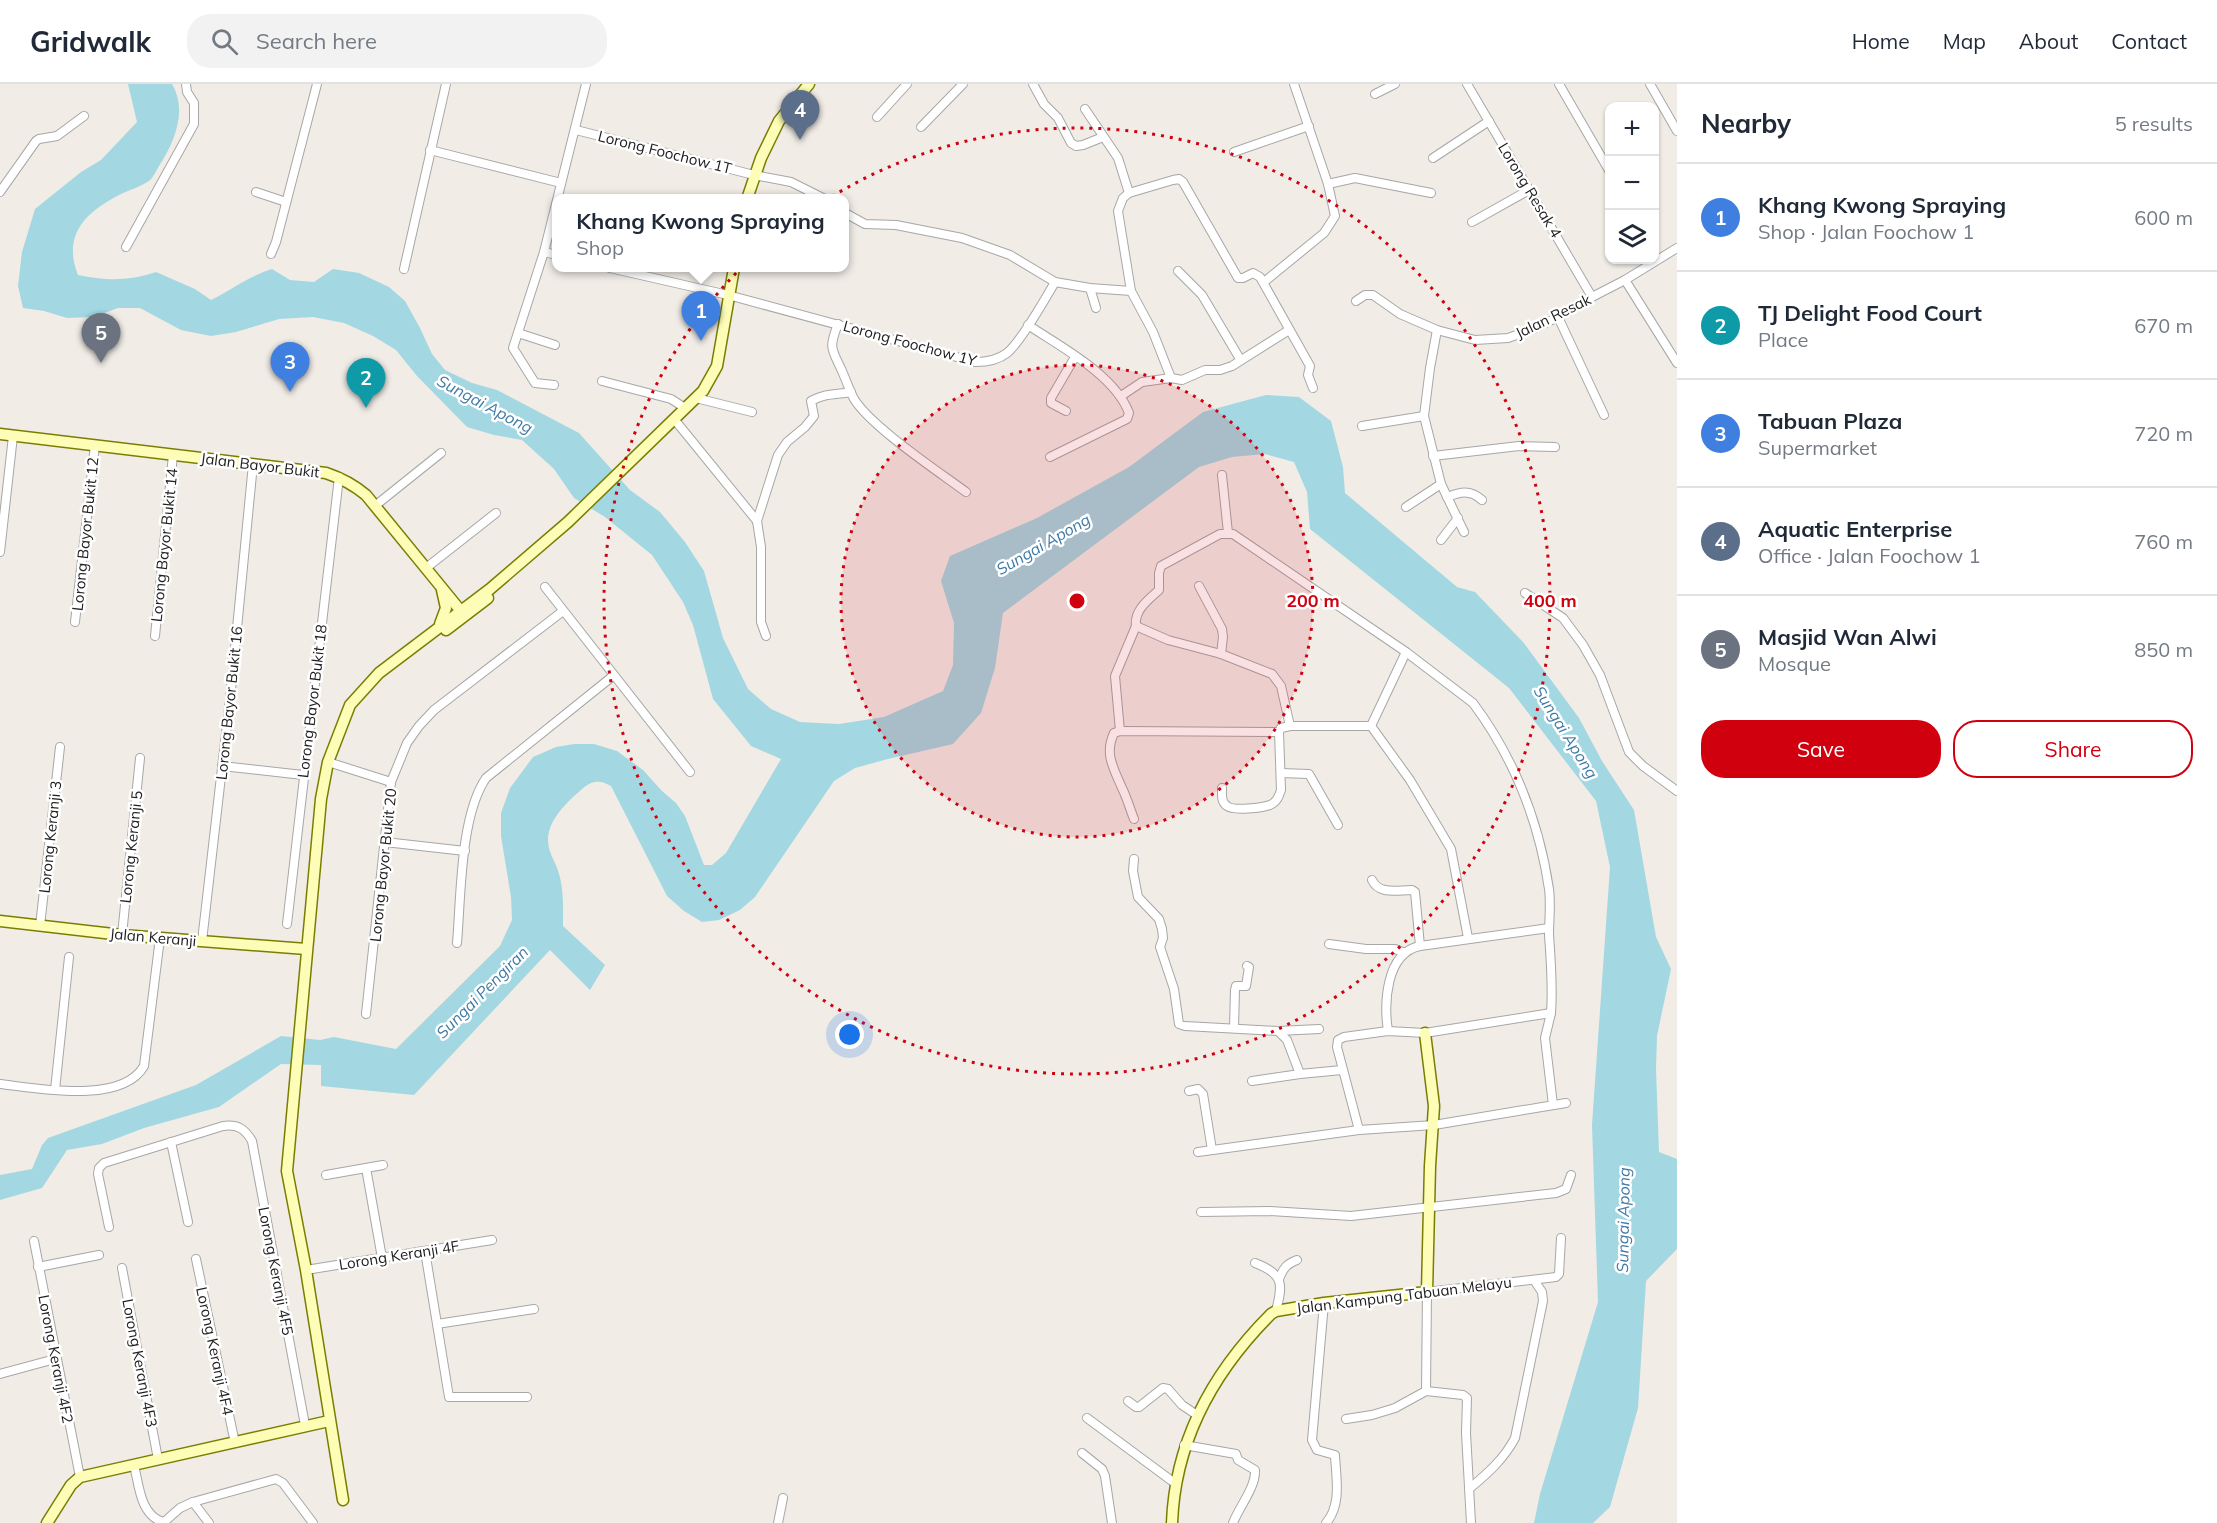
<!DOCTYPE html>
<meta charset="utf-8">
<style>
:root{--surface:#fff;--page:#f2f2f3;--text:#1f2937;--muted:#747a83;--line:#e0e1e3;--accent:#d0000f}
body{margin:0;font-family:Mulish,sans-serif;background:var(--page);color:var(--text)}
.controls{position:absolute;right:18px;top:18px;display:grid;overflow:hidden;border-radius:12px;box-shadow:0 2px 4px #0004}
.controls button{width:54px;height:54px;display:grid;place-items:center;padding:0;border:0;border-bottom:2px solid var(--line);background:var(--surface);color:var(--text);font:30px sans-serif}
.you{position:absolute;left:850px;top:951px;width:21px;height:21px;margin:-15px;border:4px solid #fff;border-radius:50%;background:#1a73e8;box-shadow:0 0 0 9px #1a73e833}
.badge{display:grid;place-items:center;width:39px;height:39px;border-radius:50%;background:var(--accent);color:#fff;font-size:20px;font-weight:700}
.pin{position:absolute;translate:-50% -50px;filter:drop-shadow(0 2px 3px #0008)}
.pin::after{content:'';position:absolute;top:32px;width:21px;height:18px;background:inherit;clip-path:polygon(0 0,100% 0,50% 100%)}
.popup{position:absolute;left:552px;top:110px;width:297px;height:78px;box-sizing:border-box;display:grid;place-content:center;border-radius:12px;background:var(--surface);filter:drop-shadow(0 2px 4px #0005);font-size:20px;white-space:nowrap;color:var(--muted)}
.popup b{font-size:22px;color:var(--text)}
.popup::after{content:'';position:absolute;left:50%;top:100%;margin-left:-12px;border:12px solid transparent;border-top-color:var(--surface)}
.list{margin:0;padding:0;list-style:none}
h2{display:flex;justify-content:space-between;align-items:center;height:78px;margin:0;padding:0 24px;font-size:26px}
h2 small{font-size:20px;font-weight:400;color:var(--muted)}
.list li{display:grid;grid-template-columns:39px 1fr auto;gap:18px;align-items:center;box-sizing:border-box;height:108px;padding:0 24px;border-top:2px solid var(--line)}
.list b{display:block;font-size:22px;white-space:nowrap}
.list p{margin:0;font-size:20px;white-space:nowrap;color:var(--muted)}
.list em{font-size:20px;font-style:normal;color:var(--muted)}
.actions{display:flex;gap:12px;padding:18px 24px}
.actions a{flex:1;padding:14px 0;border:2px solid var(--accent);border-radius:24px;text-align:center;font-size:21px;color:var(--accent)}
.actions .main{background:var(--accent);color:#fff}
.icon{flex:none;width:33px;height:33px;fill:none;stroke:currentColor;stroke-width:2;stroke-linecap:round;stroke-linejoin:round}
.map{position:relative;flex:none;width:1677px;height:1439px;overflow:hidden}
header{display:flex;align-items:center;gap:36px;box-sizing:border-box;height:84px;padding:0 30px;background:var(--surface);border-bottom:2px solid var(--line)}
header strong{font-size:28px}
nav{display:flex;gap:33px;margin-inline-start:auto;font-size:21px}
.search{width:420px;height:54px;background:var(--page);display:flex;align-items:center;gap:15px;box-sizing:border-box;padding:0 21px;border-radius:24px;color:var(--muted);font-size:22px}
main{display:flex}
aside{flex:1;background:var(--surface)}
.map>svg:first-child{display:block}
</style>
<header>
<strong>Gridwalk</strong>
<div class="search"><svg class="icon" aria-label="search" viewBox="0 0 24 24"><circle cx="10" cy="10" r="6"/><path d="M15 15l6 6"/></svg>Search here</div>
<nav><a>Home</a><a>Map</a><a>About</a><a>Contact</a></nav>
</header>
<main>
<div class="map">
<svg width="1677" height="1439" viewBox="0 0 1677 1439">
<rect width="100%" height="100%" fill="#f1ece6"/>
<path fill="#a3d8e2" d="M128,0H172C188,27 174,59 159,82C156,87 153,94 149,97C140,103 129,106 119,111C86,128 62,151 78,191C106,197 129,197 156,188L195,205L211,216C233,205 249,192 272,185L290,196L314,198L333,185L359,189L389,203L405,217L420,244L432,270L445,286L472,299L497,306L579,349L630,406L660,428L685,458L704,487L723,554L748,605L771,625L800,638L839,640L884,633L943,607L953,581L954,539L941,497L950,472L1037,434L1129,383L1203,328L1266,311L1299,313L1331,337L1343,383L1345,409L1457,503L1475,508L1523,558L1579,634L1602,677L1634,726L1656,853L1671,885L1657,952L1656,985L1659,1068L1677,1075V1165L1646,1197L1638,1324L1610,1423L1593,1439H1534L1540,1410L1598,1218L1592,1041L1610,783L1596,717L1509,604L1310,445L1307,408L1294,378L1265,370L1232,373L1199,383L1003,529L995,584L981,629L953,660L888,675L855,684L834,697L755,813L740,826L719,836L702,838L684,827L667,812L611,702C599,695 591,697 582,705C566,719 543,740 549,764C551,773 557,781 559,790C564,807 563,825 563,842L605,881L590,906L550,866L414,1011L321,1002V981L281,980L219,1023L144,1044L102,1060L67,1066L42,1104L0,1116V1091L32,1085L42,1061L48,1054L196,1001L281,952L320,956L334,953L396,965L500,862L512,836L511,813L501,752V729L510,704L533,673L556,663L574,660H594L617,667L643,686L662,707L676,719L685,732L704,781H712L726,769L781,675L751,662L713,615L693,541L683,518L652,471L605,433L574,414L554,385L522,356L494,351L467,343L417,292L396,266L373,252L344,239L313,233L279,235L236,248L211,252L181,246L140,224H118L93,233L67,234L44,227L23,224L18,202L22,168L35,125L81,88L101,76L137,38Z"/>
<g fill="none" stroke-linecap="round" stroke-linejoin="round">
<g stroke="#a7a7a7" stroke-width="10">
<g id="street">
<polyline points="1033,0 1044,20 1058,34 1071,59 1076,62 1083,61 1103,53"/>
<polyline points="1467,0 1592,213"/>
<polyline points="1559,0 1610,88"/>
<polyline points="1650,0 1677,47"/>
<polyline points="1375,10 1395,0"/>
<polyline points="1085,25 1118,74 1129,109 1123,114 1118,127 1131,207"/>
<polyline points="877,33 907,0"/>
<polyline points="921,43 963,0"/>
<polyline points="576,46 754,91 791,98 825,115"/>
<polyline points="430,66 561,99"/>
<polyline points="1234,68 1309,42"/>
<polyline points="1433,74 1489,37"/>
<polyline points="1328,100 1355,94 1431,109"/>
<polyline points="0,108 36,57 39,55 57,52 84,32"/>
<polyline points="256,108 286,118"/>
<polyline points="1129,109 1173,96 1179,95 1183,98 1238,194 1243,194 1253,189 1260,193 1310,282 1308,291 1313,304"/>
<polyline points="845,129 865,140 896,141 962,154 1010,171 1055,198 1090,204 1131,207 1153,248 1171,294"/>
<polyline points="1472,138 1529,106"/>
<polyline points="126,163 194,40 194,19 187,8 186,0"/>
<polyline points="544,168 557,171"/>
<polyline points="271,170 276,158 317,0"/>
<path d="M610,184L728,211L975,278C985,278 998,276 1007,269C1021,258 1045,215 1055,198"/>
<polyline points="404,185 446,0"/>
<polyline points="1178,187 1202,211 1240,275"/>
<polyline points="1625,196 1677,279"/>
<polyline points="1264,198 1324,149 1335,132 1328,100 1294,0"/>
<polyline points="1090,204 1096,224"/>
<polyline points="1356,217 1365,211 1373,211 1400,230 1437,246 1475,256 1508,254 1533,245 1558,233 1592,213 1625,196 1677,164"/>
<polyline points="1558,233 1604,331"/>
<path d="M838,240C828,265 832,265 842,287C846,296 849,305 853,313C867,340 939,388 966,408"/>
<path d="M1028,241C1061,263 1115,291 1129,329L1127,335L1050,373"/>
<polyline points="1437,246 1430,284 1424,332 1441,400 1464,448"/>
<polyline points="518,249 555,261"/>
<polyline points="602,297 671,315 685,324"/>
<polyline points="554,301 535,299 513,264 544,168 586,0"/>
<polyline points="1121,312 1142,298 1171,294 1182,296 1205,286 1220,286 1232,282 1289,246"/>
<polyline points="696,314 752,328"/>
<polyline points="1066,327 1051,319 1051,314 1075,273"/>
<polyline points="674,335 757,437"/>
<polyline points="1362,342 1424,332"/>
<polyline points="1433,372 1519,362 1555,363"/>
<polyline points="1222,391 1228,449"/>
<path d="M1447,413C1460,408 1470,405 1482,416"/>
<polyline points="376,421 441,369"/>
<polyline points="1406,423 1441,400"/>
<polyline points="1441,456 1458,434"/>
<polyline points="0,468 13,352"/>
<polyline points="426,484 496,429"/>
<polyline points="1199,502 1222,545 1223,553 1221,570"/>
<polyline points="545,503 690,688"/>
<polyline points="1525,509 1563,534 1583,561 1600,591 1629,668 1643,682 1677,707"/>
<polyline points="75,538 95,361"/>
<polyline points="1136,542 1168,556 1221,570 1272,590 1281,602 1290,642"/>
<polyline points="155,552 173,371"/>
<path d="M766,552L761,538V463L757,437L778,371L787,358L805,343L814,332L811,317C826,309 835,311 851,308"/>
<polyline points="1371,642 1410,696 1451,765 1468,854"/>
<polyline points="1371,642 1406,568"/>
<path d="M1120,647L1115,592L1136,542C1134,526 1148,516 1159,506V489L1161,482L1220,450H1233L1406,568L1473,619C1514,674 1539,738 1549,805C1551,820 1549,836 1549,851C1551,877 1553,903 1551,929"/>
<polyline points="328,678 391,698"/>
<polyline points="222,682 303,691"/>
<polyline points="1281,689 1309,690 1338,741"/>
<path d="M1222,704C1222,711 1221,718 1227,722C1233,727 1262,724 1270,721C1277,718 1279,712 1281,706L1279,648L1281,644L1290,642H1371"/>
<path d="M1134,735C1130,725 1127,714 1122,704C1114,685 1104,670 1114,649L1120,647L1279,648"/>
<polyline points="385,758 465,767"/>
<polyline points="1134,775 1133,787 1138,813 1159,835 1162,845 1163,854 1160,863 1174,905 1179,940 1185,942 1278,947 1319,945"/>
<path d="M1372,796C1379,811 1397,806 1412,806L1415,808L1420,862"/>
<polyline points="287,840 339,393"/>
<polyline points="40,842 60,663"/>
<polyline points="122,851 140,674"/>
<polyline points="202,857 231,606 253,380"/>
<path d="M457,859C461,813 460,732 486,694L613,592"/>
<polyline points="1329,860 1366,865 1395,865 1405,869"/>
<polyline points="366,930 391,698 407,659 419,642 434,626 563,527"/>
<polyline points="1234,944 1235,906 1236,902 1246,902 1249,883 1247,882"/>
<polyline points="1278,947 1287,956 1300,990"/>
<path d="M1388,947C1384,921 1385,869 1420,862L1549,844"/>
<polyline points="1252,997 1300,990 1342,986"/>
<path d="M0,1000C36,1004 122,1021 144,982L160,854"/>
<polyline points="55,1006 69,873"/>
<polyline points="1189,1007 1198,1005 1203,1010 1212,1066"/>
<polyline points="1359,1046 1337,963 1338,956 1344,953 1388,947 1425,949 1551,929 1545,954 1553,1021"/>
<polyline points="171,1058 188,1138"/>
<polyline points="1198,1068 1359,1046 1434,1041 1566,1019"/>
<polyline points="366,1084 382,1174"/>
<polyline points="326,1091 383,1081"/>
<polyline points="1201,1128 1270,1127 1351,1132 1556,1109 1566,1105 1571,1091"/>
<path d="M109,1143L98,1090L99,1084L104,1079L223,1042C238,1040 245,1045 252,1057L305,1341"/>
<polyline points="34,1157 80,1393"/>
<polyline points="425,1167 449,1313 527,1313"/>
<polyline points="196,1175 235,1359"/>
<path d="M1255,1179C1284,1190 1283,1200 1276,1227"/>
<polyline points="38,1183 99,1171"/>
<polyline points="122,1184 158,1375"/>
<polyline points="306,1186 492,1156"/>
<path d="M1279,1195C1283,1185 1286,1180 1297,1176"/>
<path d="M1324,1219L1312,1356L1317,1366L1335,1371C1336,1393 1342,1421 1326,1439"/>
<polyline points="437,1240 534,1225"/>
<polyline points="0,1290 55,1275"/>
<polyline points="1426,1307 1427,1208 1556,1193 1559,1190 1561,1154"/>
<polyline points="1128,1317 1136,1323 1139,1323 1163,1304 1168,1305 1182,1321 1197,1331"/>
<polyline points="1087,1334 1176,1400"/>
<polyline points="1346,1335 1372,1331 1395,1324 1426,1307 1463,1311 1467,1314 1466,1349 1471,1439"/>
<path d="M1184,1361L1236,1370L1238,1376L1255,1386C1256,1403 1239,1423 1233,1439"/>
<polyline points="1082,1369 1102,1385 1105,1392 1112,1439"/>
<path d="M134,1381C139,1401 140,1431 163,1438"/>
<path d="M1469,1405C1488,1389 1504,1375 1515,1354L1543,1217L1542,1208L1534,1196"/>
<polyline points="193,1418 209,1439"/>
<polyline points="163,1439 180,1424 193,1418 276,1395 283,1399 313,1439"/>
<polyline points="778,1439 783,1414"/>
</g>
</g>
<g stroke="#797e00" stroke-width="13">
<g id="secondary">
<polyline points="747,115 761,74 779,37 809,0"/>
<path d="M0,350L326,389C341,394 354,401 366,411L460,526"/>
<polyline points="440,540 446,524 442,506"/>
<polyline points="446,546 488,514"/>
<polyline points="0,837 122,851 306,865"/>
<polyline points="343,1416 306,1186 287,1087 321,715 328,678 350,621 379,589 490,505 568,438 703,307 717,282 734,184"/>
<polyline points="47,1439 71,1401 80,1393 329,1337"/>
<path d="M1172,1439C1175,1356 1213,1288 1271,1230L1276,1227L1324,1219L1427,1208L1430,1082L1434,1022L1425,949"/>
</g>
</g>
<use href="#street" stroke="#fff" stroke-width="8"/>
<use href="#secondary" stroke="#fefdb7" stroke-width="10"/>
</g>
<circle cx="1077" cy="517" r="236" fill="#d0000f" fill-opacity=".12"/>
<g fill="none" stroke="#d0000f" stroke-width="3" stroke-dasharray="3 6">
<circle cx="1077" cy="517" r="236"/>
<circle cx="1077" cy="517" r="473"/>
</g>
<g text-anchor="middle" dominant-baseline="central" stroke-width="5" stroke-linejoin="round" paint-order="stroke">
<g font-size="15" fill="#202020" stroke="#fff">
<text transform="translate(665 68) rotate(14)">Lorong Foochow 1T</text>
<text transform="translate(1530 106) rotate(59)">Lorong Resak 4</text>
<text transform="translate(1553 232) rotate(-26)">Jalan Resak</text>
<text transform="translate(910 259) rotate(15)">Lorong Foochow 1Y</text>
<text transform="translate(260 381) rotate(7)">Jalan Bayor Bukit</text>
<text transform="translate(85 450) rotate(-84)">Lorong Bayor Bukit 12</text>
<text transform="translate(164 461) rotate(-84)">Lorong Bayor Bukit 14</text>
<text transform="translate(312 617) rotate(-83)">Lorong Bayor Bukit 18</text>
<text transform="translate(229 619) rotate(-84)">Lorong Bayor Bukit 16</text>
<text transform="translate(50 753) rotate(-84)">Lorong Keranji 3</text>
<text transform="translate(131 763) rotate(-84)">Lorong Keranji 5</text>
<text transform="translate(383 781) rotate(-84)">Lorong Bayor Bukit 20</text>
<text transform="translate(153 853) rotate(5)">Jalan Keranji</text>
<text transform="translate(399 1171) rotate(-9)">Lorong Keranji 4F</text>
<text transform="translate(276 1187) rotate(79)">Lorong Keranji 4F5</text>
<text transform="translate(1404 1211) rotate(-7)">Jalan Kampung Tabuan Melayu</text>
<text transform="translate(215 1267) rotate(78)">Lorong Keranji 4F4</text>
<text transform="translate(56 1275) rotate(79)">Lorong Keranji 4F2</text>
<text transform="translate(140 1279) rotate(79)">Lorong Keranji 4F3</text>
</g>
<g font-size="16" font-style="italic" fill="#3f7aa6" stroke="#fff">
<text transform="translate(485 320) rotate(28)">Sungai Apong</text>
<text transform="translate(1043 460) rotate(-30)">Sungai Apong</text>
<text transform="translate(1566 648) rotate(58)">Sungai Apong</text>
<text transform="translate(482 908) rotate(-45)">Sungai Pengiran</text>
<text transform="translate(1623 1136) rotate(-89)">Sungai Apong</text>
</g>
</g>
<circle cx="1077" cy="517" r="9" fill="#d0000f" stroke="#fff" stroke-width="3"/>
<g font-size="18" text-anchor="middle" font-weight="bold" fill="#d0000f" stroke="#fff" stroke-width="5" stroke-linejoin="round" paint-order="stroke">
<text x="1313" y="523">200 m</text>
<text x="1550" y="523">400 m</text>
</g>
</svg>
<div class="controls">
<button>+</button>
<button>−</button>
<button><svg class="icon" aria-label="layers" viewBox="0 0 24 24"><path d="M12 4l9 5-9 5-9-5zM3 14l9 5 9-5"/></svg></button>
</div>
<div class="you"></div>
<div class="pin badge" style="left:701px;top:257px;background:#3f7fe0">1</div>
<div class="popup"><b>Khang Kwong Spraying</b>Shop</div>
<div class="pin badge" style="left:366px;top:324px;background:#0f9aa8">2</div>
<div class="pin badge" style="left:290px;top:308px;background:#3f7fe0">3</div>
<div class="pin badge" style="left:800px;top:56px;background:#5c6f8a">4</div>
<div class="pin badge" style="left:101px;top:279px;background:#6b7280">5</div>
</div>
<aside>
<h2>Nearby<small>5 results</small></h2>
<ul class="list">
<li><span class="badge" style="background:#3f7fe0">1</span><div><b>Khang Kwong Spraying</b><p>Shop · Jalan Foochow 1</p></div><em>600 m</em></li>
<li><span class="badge" style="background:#0f9aa8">2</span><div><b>TJ Delight Food Court</b><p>Place</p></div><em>670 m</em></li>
<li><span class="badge" style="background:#3f7fe0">3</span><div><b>Tabuan Plaza</b><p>Supermarket</p></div><em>720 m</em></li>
<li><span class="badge" style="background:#5c6f8a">4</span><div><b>Aquatic Enterprise</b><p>Office · Jalan Foochow 1</p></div><em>760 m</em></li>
<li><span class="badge" style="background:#6b7280">5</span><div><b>Masjid Wan Alwi</b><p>Mosque</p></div><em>850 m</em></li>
</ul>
<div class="actions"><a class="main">Save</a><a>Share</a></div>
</aside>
</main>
